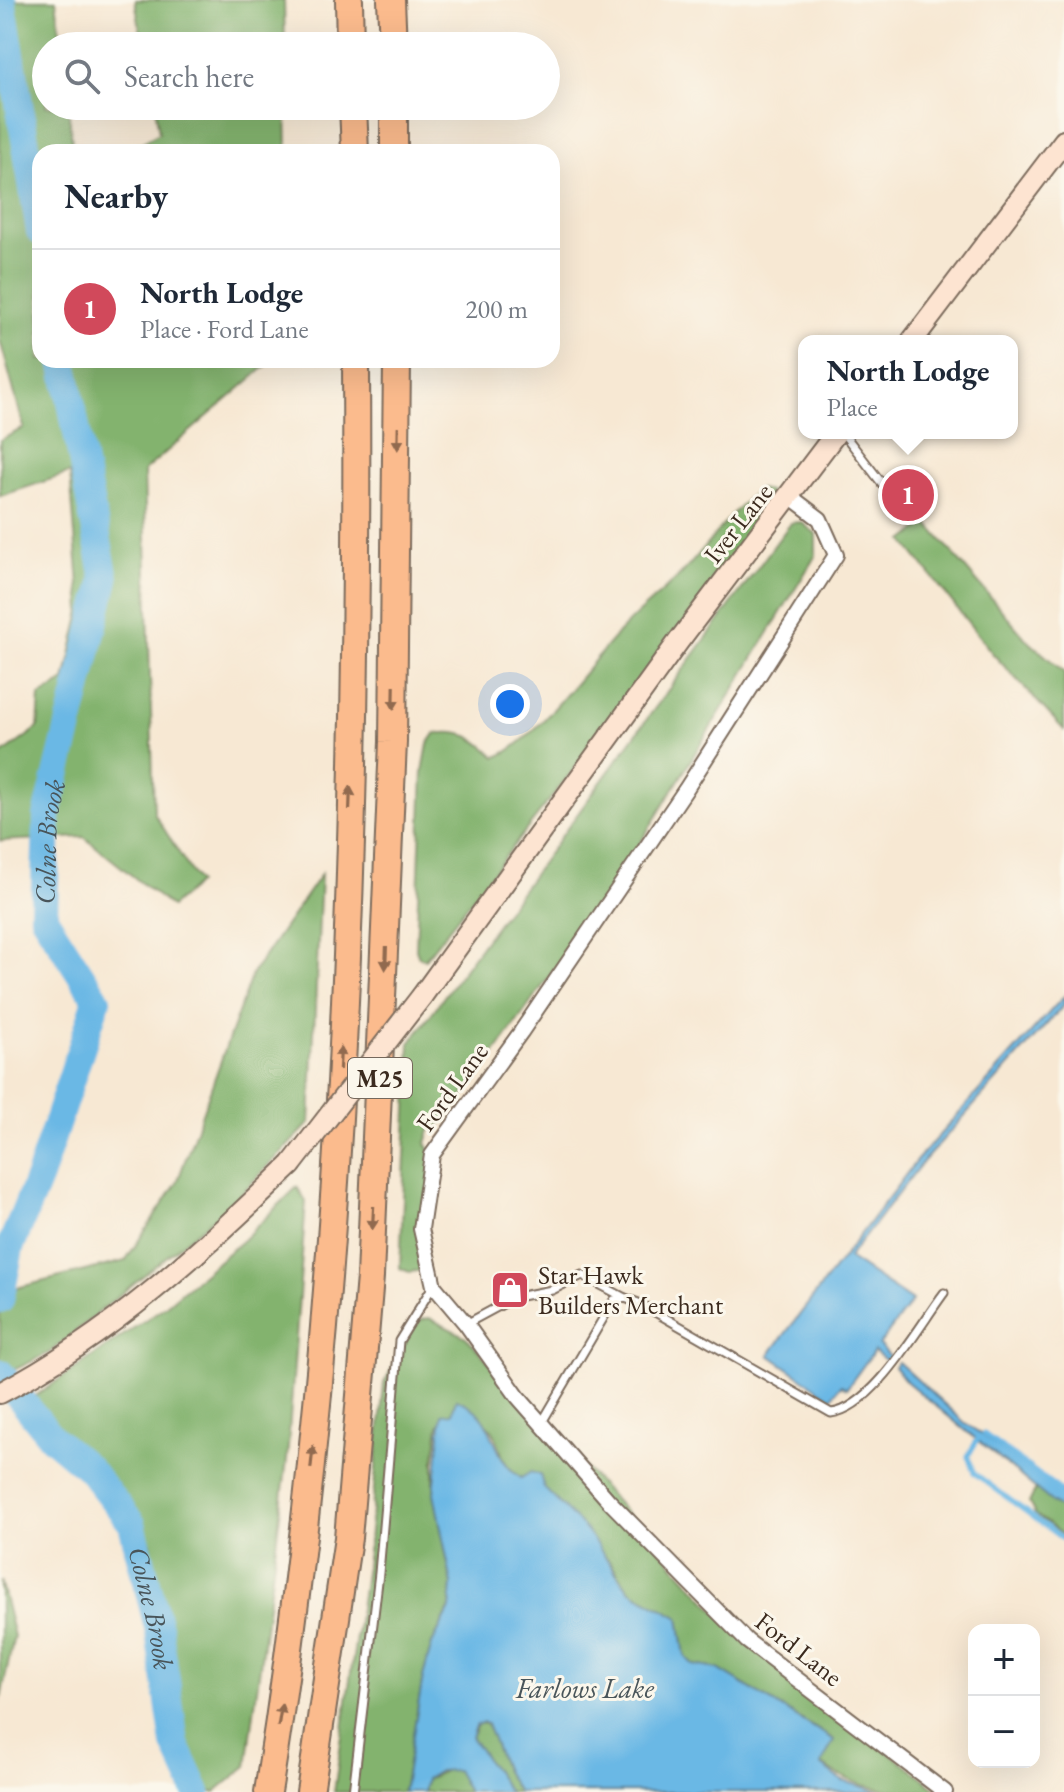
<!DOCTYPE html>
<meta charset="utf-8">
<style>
:root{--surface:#fff;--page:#f6f6f7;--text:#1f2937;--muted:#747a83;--line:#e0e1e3;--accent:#d1495b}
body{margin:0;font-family:"EB Garamond",serif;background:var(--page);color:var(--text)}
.controls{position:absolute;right:24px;bottom:24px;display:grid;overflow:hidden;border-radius:16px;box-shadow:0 8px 32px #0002}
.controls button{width:72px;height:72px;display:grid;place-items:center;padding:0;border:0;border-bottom:2px solid var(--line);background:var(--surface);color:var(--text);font:40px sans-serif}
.you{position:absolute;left:510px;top:704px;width:28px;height:28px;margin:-20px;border:6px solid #fff;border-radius:50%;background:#1a73e8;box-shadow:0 0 0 12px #1a73e833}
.badge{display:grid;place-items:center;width:52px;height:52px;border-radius:50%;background:var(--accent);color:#fff;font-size:26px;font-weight:700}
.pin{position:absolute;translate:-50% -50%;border:4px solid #fff;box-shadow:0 2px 8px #0006}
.popup{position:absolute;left:798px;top:335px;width:220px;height:104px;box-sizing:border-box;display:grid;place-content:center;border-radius:16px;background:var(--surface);filter:drop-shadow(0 2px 6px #0005);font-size:26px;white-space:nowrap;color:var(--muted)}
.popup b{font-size:30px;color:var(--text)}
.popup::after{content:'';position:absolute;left:50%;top:100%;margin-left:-16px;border:16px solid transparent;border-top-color:var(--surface)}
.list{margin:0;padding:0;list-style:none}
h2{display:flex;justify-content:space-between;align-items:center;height:104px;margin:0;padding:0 32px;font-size:34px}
h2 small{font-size:26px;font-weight:400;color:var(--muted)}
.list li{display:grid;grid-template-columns:52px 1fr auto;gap:24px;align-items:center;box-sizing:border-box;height:120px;padding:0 32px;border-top:2px solid var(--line)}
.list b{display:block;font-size:30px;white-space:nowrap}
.list p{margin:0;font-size:26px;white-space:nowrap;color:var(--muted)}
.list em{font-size:26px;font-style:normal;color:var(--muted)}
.icon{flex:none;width:44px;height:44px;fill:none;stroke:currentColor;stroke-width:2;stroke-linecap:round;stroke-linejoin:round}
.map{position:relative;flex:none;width:1064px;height:1792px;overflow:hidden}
.search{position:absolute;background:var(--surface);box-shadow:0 8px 32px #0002;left:32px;top:32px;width:528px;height:88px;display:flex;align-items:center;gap:20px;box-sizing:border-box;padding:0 28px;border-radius:44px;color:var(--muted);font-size:30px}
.panel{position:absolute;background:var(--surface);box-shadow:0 8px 32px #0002;left:32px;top:144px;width:528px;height:224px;border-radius:24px}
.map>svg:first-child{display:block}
</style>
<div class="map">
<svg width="1064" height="1792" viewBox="0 0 1064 1792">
<rect width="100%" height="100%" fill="#fbf7ec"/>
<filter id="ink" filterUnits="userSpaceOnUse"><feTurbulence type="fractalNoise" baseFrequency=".0125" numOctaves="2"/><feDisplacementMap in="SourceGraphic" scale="16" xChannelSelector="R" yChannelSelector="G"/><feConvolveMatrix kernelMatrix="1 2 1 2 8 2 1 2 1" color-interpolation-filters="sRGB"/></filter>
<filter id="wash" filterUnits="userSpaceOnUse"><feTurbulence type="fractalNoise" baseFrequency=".006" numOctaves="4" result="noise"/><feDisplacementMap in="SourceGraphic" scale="32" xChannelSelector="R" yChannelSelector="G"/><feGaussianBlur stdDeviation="1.8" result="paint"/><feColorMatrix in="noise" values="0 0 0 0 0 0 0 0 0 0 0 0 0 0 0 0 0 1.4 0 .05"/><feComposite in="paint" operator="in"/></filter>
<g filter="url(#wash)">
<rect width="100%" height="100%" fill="#f7e8d3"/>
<g fill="#83b36e" stroke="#5f6e46" stroke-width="2">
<polygon points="0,0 56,0 62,46 46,46 46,106 68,106 73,152 40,152 40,360 273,360 144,471 154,813 198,883 171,907 84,837 0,841 0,756 38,728 40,696 65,681 81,611 70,473 0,496 0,440 24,428 0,340"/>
<polygon points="135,0 284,0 285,46 143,46"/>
<polygon points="155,106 286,106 287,152 125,152 159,133"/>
<path d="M759,489L769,491L772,502L638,687L425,959L419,957L416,949L423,771L428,744L435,734C464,729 476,738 496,757C533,745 591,661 621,630C640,609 664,592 684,571C709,544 730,512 759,489Z"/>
<polygon points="801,522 816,534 816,555 614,886 446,1121 431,1128 426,1143 432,1154 424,1270 409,1272 400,1268 410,1043 778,540 791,523"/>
<polygon points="927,523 1026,639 1064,672 1064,730 993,654 904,541"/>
<polygon points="321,874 310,1123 232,1203 49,1353 0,1377 0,1292 125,1261 177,1183 252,974"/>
<polygon points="297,1187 306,1201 287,1460 247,1766 215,1792 208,1792 189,1768 165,1662 151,1543 117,1484 56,1432 34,1397 164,1307 243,1240"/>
<path d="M429,1318L466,1337L744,1642L941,1792C893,1792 861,1792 821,1764L833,1739L718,1669L693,1665L685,1657L679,1618L629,1590L612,1564L544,1488L540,1475L521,1478C496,1462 504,1445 491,1429C481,1418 467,1409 456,1400L452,1413L439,1425L434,1462V1493L452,1584L450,1608L432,1644L423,1677L403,1792H334L368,1552L384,1383L413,1328L420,1320Z"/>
<polygon points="1036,1488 1064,1512 1064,1536 1035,1514 1029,1503"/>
<polygon points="0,1580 14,1636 0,1703"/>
<polygon points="478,1723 487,1724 505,1771 518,1792 509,1792 471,1737"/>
<polygon points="446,1770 457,1770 468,1792 423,1792 426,1779"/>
</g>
<g fill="#6bb8e5" stroke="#537182" stroke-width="2">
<polygon points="1064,996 1064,1005 921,1164 848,1258 912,1301 879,1345 892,1358 888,1362 874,1351 847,1388 841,1385 831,1398 769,1355 917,1160"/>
<polygon points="898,1362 964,1422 1064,1493 1064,1512 907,1382 894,1367"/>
<path d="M456,1399C499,1414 488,1457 521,1478L531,1472L540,1475L544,1488L586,1530L629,1590L679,1618L685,1656L693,1665L718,1669L834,1740L821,1765L843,1781L880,1792H518L505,1771L487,1724L483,1722L475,1726L471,1737L509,1792H468L456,1770L439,1771L426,1779L423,1792H403L423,1677L432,1644L450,1609L452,1584L434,1493L442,1414L452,1413Z"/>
</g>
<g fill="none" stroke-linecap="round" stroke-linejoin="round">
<g stroke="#6bb8e5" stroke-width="5">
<polyline points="984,1434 1064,1493"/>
<polyline points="979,1437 968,1456 974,1473 1064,1540"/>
</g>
<g stroke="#6bb8e5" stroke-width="28">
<polyline points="2,0 40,231"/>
<path id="s1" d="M0,1300L10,1248L39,1177L97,1000L44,917L47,816L105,579L63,360"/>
<path id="s2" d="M0,1373L51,1437L89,1469L132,1524L159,1631L175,1744L197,1792"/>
</g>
</g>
</g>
<g filter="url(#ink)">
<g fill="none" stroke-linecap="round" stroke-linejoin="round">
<g stroke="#7d6c5d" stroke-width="11">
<g id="lane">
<polyline points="843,433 897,503"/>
<polyline points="466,1324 516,1297 552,1290 582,1275 625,1298"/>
<path d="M541,1424L614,1300L625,1298L641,1304L831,1413C873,1409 919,1326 944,1293"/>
<polyline points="353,1792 379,1573 399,1341 433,1286"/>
</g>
</g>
<g stroke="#7d6c5d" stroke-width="18">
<polyline id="street" points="791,497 820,519 836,555 686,789 521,1032 432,1155 421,1229 434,1286 466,1324 518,1397 609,1501 747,1641 945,1792"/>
</g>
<g stroke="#7d6c5d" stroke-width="24">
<g id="secondary">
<polyline points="912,341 1064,141"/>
<polyline points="422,996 678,642 836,433"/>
<path d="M0,1393C112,1334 201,1252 291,1165"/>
</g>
</g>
<g stroke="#7d6c5d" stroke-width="30">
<g id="highway">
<polyline points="349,0 350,46"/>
<polyline points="391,0 393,46"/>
<polyline points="353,106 355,152"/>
<polyline points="394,106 394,152"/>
<path d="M268,1792C343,1323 359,835 356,360"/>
<polyline points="310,1792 348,1538 370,1277 393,742 397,360"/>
</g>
</g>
<use href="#lane" stroke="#fff" stroke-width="7"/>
<use href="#street" stroke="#fff" stroke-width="14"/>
<use href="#secondary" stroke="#fde4d1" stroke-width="20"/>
<use href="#highway" stroke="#fbbb8d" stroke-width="26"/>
<g stroke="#7d6c5d" stroke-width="24" stroke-linecap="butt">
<polyline id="secondary-bridge" points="291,1165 422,996"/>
</g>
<use href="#secondary-bridge" stroke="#fde4d1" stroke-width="20"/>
</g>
<defs><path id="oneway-solid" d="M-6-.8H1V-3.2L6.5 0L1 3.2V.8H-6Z" transform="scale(2)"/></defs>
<g fill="#916b50">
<use href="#oneway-solid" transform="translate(398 438) rotate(91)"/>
<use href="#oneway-solid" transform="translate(394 698) rotate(91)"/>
<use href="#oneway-solid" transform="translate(350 798) rotate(-88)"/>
<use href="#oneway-solid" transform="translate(386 958) rotate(92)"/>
<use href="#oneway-solid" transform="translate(340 1058) rotate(-87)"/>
<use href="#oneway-solid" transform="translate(373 1218) rotate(93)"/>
<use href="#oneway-solid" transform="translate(312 1457) rotate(-84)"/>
<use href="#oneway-solid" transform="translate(280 1715) rotate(-81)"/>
</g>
</g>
<defs>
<g id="shop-square" transform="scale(2)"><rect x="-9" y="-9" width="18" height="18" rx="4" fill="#d1495b" stroke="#fbf7ec"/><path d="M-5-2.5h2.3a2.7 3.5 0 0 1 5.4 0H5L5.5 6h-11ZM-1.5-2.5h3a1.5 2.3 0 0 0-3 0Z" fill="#fff"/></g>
</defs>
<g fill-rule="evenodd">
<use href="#shop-square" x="510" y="1290"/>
</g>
<g text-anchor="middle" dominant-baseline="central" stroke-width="6" stroke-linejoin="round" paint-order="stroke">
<rect fill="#fbf7ec" stroke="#75685c" stroke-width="2" x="348" y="1058" width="64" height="40" rx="6"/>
<g font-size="24" font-weight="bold" fill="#3b2a1e">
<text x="380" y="1078">M25</text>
</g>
<g font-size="26" fill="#3b2a1e" stroke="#fbf7ec">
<text transform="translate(738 523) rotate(-52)">Iver Lane</text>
<text transform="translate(452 1087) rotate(-54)">Ford Lane</text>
<text transform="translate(799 1649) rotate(38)">Ford Lane</text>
</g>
<g font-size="26" fill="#3b2a1e" stroke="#fbf7ec" text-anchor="start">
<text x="538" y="1275">Star Hawk<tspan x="538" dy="30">Builders Merchant</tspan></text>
</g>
<g font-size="28" font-style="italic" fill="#49555a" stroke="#fbf7ec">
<text stroke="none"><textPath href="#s1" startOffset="490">Colne Brook</textPath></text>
<text stroke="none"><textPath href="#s2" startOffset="288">Colne Brook</textPath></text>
<text x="585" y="1688">Farlows Lake</text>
</g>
</g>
</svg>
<div class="controls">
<button>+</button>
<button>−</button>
</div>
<div class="you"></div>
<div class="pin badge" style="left:908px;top:495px">1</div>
<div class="popup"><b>North Lodge</b>Place</div>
<div class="search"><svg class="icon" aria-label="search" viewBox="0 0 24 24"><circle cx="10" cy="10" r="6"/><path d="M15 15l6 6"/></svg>Search here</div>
<section class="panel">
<h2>Nearby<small></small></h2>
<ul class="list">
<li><span class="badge">1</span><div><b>North Lodge</b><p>Place · Ford Lane</p></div><em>200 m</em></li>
</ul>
</section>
</div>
